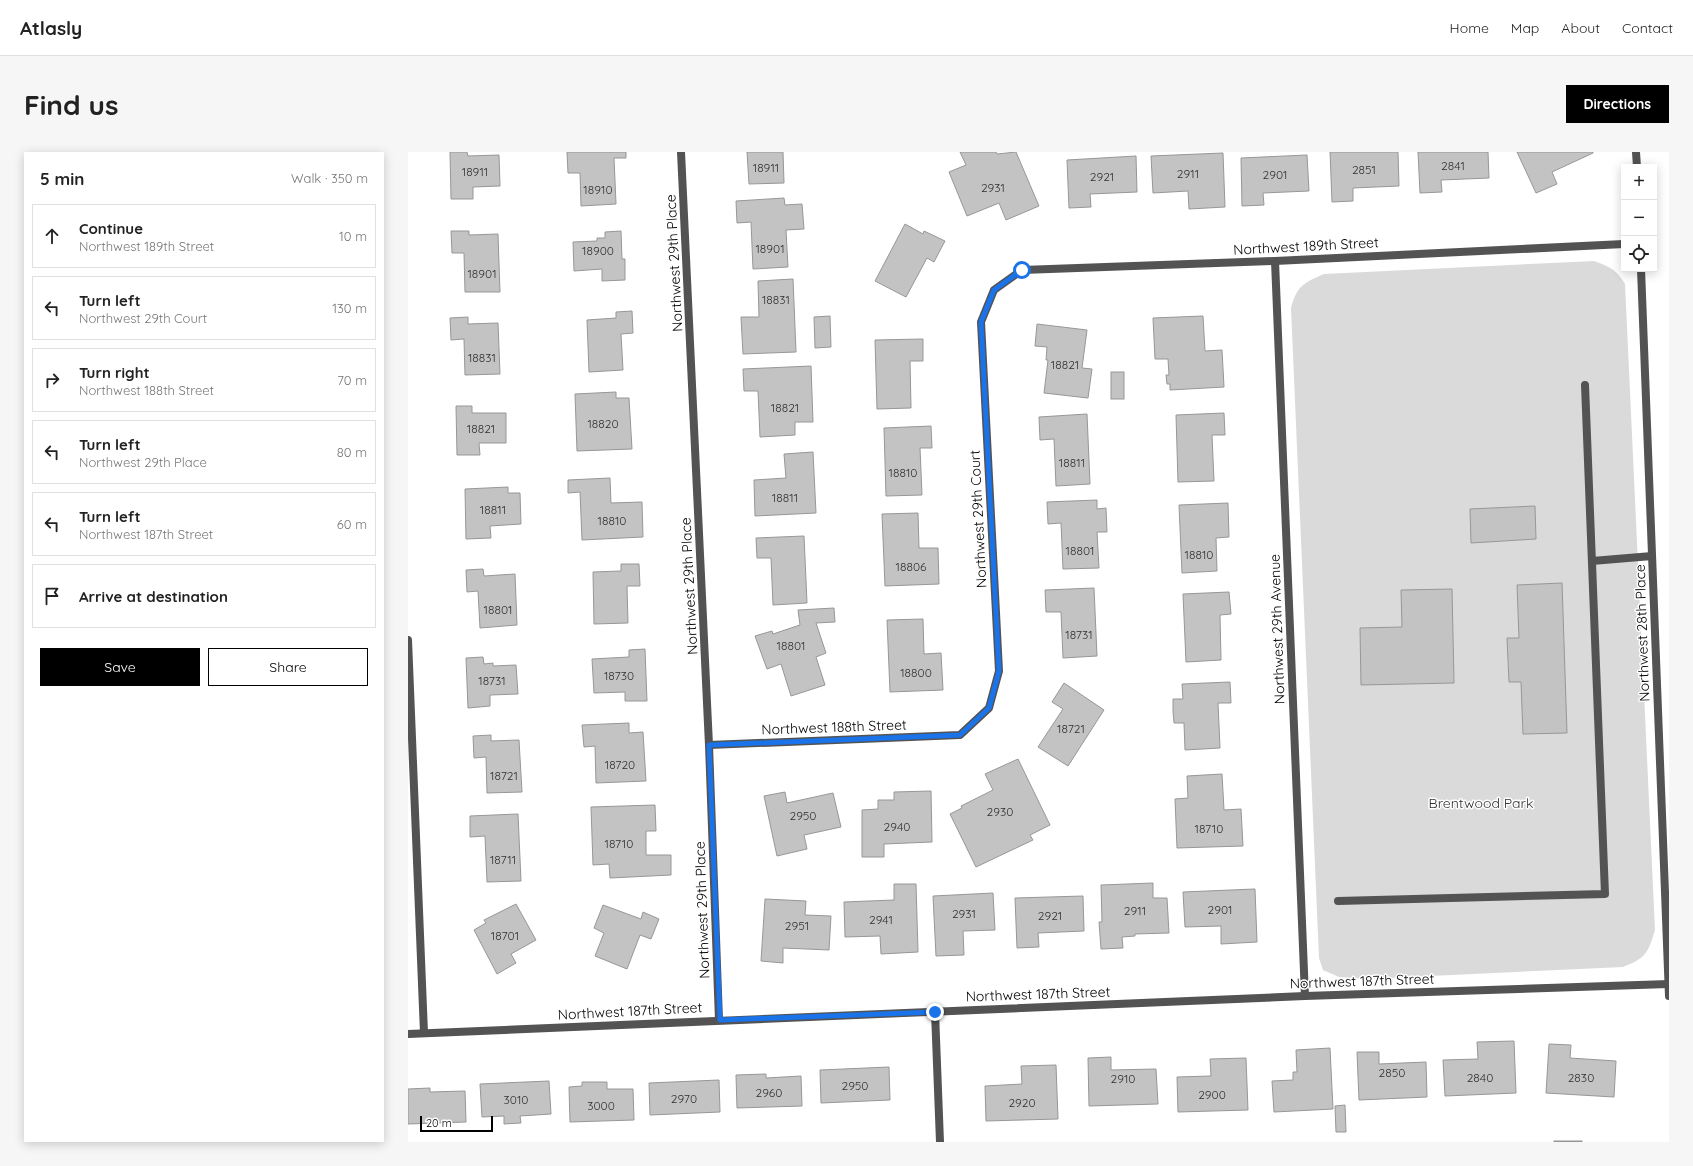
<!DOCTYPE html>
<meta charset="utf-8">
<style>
:root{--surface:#fff;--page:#f6f6f6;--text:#222;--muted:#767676;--line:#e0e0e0;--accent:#000}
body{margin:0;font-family:Quicksand,sans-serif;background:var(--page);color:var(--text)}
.controls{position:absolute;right:12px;top:12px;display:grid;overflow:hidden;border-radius:0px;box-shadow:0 2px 10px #0003}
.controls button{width:36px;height:36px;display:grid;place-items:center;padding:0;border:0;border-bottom:1px solid var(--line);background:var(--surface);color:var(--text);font:20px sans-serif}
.scale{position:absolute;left:12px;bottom:10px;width:73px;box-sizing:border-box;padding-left:4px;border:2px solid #000;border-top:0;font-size:11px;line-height:14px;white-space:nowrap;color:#000;-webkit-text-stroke:3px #fff;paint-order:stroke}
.stop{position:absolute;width:12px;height:12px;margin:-9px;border:3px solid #1a73e8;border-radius:50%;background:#fff}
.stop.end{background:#1a73e8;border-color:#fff;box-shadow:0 1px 4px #0008}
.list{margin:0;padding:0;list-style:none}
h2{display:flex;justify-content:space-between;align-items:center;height:52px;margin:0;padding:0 16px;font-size:17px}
h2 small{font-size:13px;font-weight:400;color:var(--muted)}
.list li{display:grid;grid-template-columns:26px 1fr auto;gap:12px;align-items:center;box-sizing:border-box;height:64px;margin:0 8px 8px;padding:0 8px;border:1px solid var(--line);border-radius:0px}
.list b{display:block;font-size:15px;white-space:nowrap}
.list p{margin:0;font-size:13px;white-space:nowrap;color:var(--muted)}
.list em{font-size:13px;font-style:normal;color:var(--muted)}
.actions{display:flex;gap:8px;padding:12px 16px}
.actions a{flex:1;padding:9px 0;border:1px solid var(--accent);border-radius:0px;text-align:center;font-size:14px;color:var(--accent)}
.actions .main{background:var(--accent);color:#fff}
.icon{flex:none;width:22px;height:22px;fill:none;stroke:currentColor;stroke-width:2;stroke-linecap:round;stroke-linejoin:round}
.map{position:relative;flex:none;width:1261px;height:990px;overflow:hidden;border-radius:0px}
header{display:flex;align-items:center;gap:24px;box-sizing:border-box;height:56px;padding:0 20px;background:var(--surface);border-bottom:1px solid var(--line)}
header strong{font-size:19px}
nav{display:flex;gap:22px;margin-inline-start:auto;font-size:14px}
.intro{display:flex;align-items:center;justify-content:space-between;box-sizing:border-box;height:96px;padding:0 24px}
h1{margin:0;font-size:28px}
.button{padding:10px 18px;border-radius:0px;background:var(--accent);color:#fff;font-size:14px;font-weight:700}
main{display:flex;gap:24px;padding:0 24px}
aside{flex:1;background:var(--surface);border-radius:0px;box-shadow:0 2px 10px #0003}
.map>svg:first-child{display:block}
</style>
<header>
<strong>Atlasly</strong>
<nav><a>Home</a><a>Map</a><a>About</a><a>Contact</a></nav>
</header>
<div class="intro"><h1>Find us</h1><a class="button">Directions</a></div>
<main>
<aside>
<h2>5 min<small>Walk · 350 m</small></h2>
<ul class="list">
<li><svg class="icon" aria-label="ahead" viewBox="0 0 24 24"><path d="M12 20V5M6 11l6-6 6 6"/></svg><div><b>Continue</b><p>Northwest 189th Street</p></div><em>10 m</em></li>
<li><svg class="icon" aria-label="left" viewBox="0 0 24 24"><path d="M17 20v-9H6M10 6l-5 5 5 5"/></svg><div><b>Turn left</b><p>Northwest 29th Court</p></div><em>130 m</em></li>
<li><svg class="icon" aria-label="right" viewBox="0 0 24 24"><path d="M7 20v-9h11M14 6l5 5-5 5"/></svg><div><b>Turn right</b><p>Northwest 188th Street</p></div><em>70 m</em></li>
<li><svg class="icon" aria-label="left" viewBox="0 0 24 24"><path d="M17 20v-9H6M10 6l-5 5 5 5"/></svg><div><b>Turn left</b><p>Northwest 29th Place</p></div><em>80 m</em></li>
<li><svg class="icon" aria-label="left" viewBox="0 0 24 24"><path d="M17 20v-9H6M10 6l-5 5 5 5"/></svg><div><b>Turn left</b><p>Northwest 187th Street</p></div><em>60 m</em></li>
<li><svg class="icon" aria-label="arrive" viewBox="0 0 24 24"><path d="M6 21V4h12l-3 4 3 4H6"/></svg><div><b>Arrive at destination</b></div></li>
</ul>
<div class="actions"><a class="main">Save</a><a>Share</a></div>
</aside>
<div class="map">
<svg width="1261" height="990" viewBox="0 0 1261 990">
<rect width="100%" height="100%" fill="#fff"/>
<path fill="#dadada" d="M1186,109C1202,115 1208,117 1217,132L1247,778C1240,801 1238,806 1215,815L958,827L931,825L915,818L911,806L883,156C889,134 895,131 916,122Z"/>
<g fill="#c3c3c3" stroke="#979797">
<polygon points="42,0 59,0 60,4 91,3 92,34 65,35 65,47 43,47"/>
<polygon points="159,0 218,0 218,6 206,6 208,52 173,54 172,21 160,21"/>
<polygon points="339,0 375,0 376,31 341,32"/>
<polygon points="552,0 588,0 589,2 608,0 631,54 598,68 591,51 559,64 541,20 558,13"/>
<polygon points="922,0 990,0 991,34 945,36 945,49 924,50"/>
<polygon points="1010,0 1080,0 1081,26 1033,28 1034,40 1012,41"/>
<polygon points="1109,0 1185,0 1185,1 1144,20 1149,32 1128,41"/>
<polygon points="815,1 817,55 781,57 780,39 745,41 743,4"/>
<polygon points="899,3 901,39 855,41 856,53 834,54 833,6"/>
<polygon points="728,4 729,40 682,42 683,55 661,56 659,8"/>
<polygon points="376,46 377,53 394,52 396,77 378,78 380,115 345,117 343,70 329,71 328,49"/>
<polygon points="497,72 515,82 516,79 537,89 526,110 519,106 498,145 467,129"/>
<polygon points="43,79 61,79 61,83 90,82 92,140 57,140 56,101 44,101"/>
<polygon points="213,79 214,107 217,107 217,128 194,129 194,117 166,119 165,90 189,89 189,86 197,86 197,80"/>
<polygon points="385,127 388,200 335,202 333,165 351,165 350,129"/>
<polygon points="224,159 225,181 213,182 215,218 181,220 179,168 208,166 208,160"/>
<polygon points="422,164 423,195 407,196 406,165"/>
<polygon points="795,164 797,199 814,198 816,235 762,238 762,232 759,232 758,223 761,223 760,207 747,207 745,166"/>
<polygon points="60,165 60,172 90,171 92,222 57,223 56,187 43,188 42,166"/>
<polygon points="629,172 679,178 674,216 684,217 680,246 636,241 640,208 638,208 639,195 627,194"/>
<polygon points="515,187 515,209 502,209 503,256 469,257 467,188"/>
<polygon points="403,214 405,270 387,270 387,283 352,285 350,239 336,239 335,217"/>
<rect x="703" y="220" width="13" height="27"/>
<polygon points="208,240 208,246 221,246 224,297 169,299 167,242"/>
<polygon points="48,254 64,254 64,261 98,261 98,291 71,291 72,303 49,303"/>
<polygon points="816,261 817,283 804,283 806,329 770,330 768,263"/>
<polygon points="679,262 682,332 648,334 646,287 632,288 631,265"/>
<polygon points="523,274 524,296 512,296 514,343 478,344 476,276"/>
<polygon points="405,300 408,361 347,364 346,328 378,326 376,302"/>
<polygon points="202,326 203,351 234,350 235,385 174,388 172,340 160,341 160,328"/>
<polygon points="100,335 100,341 112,341 113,372 82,374 83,386 58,387 57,337"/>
<polygon points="689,348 689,357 698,356 699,380 689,380 691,416 655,417 653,371 640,372 639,350"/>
<polygon points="820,351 821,385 808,386 809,419 774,421 771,353"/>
<polygon points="1127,354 1128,387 1063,391 1062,357"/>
<polygon points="510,361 511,396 530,396 531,432 477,434 474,362"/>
<polygon points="396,384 399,451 365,453 363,406 349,406 348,386"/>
<polygon points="213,412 231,412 232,434 219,434 220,471 186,472 185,420 213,419"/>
<polygon points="75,417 76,424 107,422 109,473 72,476 70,439 59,440 58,418"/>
<polygon points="1154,431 1159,581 1115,582 1113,530 1101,530 1099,486 1111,486 1109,433"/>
<polygon points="686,436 689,504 655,506 653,460 638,460 637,438"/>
<polygon points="1044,437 1046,531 953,533 952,476 994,475 993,438"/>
<polygon points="821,440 823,462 812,463 813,508 778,510 775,442"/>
<polygon points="426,456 427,470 408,471 418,501 408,505 417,533 383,544 373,512 359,517 347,484 364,479 365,482 392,473 390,458"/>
<polygon points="515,467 516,502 533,501 535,538 482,540 479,468"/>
<polygon points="237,497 239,549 217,549 217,540 186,541 184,507 221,505 221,498"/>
<polygon points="75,505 76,512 85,511 85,514 108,513 110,542 82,543 82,554 60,556 58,506"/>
<polygon points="822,530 823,551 810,551 812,596 777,598 776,571 766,571 765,559 765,547 775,547 774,532"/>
<polygon points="656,531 696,558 660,614 630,595 655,557 644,550"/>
<polygon points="221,571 221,581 235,580 238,629 188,631 187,594 176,595 174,573"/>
<polygon points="83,583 83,589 111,588 114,640 79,641 78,605 66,606 65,584"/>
<polygon points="610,607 642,673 622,683 625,688 568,715 542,662 554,656 553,654 585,638 577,622"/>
<polygon points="814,622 816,658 833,657 835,694 769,696 767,647 780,646 779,624"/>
<polygon points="523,639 524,690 476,692 476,705 454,705 454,658 470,657 470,648 486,648 486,640"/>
<polygon points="377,640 379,651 425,641 433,675 396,683 399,697 369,704 356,644"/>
<polygon points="247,653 248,679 238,679 238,703 263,703 263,723 202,726 201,712 185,713 183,655"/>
<polygon points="110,662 113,729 79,730 77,684 62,685 62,664"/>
<polygon points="745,731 745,746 759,746 761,781 727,782 727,784 714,785 715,796 693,797 691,770 694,770 693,733"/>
<polygon points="486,732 508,732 510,800 473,802 472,784 437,785 436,750 486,748"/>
<polygon points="847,737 849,790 813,792 813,774 777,775 775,740"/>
<polygon points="585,741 587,778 555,779 556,803 528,804 525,744"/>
<polygon points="675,744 676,779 630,781 631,795 609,796 607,746"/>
<polygon points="357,747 398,749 397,763 423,764 421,798 375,796 375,811 353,809"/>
<polygon points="108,752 128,788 103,802 108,811 89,822 66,778 78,771 76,768"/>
<polygon points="195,753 233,767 235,760 251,767 243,787 232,783 219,817 187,804 196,781 186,776"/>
<polygon points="1106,889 1108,941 1037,944 1035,908 1070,907 1069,890"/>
<polygon points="1141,892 1163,893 1162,906 1208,909 1206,945 1138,941"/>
<polygon points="922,896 925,957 866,960 864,929 885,928 885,920 889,920 888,898"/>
<polygon points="949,900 971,900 971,912 1018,910 1019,945 951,948"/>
<polygon points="703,905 703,918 748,917 750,952 681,954 680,906"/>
<polygon points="838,906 840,958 770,960 769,925 803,924 802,907"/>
<polygon points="648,913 650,967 578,969 577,934 614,932 613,914"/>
<polygon points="481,915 482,948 413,951 412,918"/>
<polygon points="358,922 358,926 393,924 394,954 329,956 328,923"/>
<polygon points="311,928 312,960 242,963 241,931"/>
<polygon points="141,929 143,962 112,964 113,971 96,972 96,964 74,965 72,932"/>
<polygon points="174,930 199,930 199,937 225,937 226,968 162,970 161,935 174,934"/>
<polygon points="22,936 22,940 57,939 58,970 0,972 0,937"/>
<polygon points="937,953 938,980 928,980 927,954"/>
<rect x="1146" y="989" width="28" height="1"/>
</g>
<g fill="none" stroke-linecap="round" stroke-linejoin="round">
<g stroke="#535353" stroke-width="8">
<polyline points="1184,409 1244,404"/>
<polyline points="930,749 1197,742 1177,233"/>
</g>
<g stroke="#535353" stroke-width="8">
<polyline points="273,0 301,593 311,868"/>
<polyline points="1228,0 1229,15"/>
<polyline points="867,109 897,844"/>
<polyline points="1233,117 1261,844"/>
<polyline points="0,488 16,881"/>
<polyline points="301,593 552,583 581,556 591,519 573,170 586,138 614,118 867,109 1216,92"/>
<polyline points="527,860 532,990"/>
<polyline points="0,882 897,844 1261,832"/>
</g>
</g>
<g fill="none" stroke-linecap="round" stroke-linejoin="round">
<polyline stroke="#1a73e8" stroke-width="5" points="527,860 312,868 301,593 552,583 581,556 591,519 573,170 586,138 614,118"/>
</g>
<g text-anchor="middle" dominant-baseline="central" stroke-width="3" stroke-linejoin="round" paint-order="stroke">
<g font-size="12" fill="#313131">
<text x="1045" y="13">2841</text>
<text x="358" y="15">18911</text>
<text x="956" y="17">2851</text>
<text x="67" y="19">18911</text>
<text x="780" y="21">2911</text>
<text x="867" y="22">2901</text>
<text x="694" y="24">2921</text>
<text x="585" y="35">2931</text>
<text x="190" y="37">18910</text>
<text x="362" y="96">18901</text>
<text x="190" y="98">18900</text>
<text x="74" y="121">18901</text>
<text x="368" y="147">18831</text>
<text x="74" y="205">18831</text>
<text x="657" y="212">18821</text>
<text x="377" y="255">18821</text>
<text x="195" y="271">18820</text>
<text x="73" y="276">18821</text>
<text x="664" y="310">18811</text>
<text x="495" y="320">18810</text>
<text x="377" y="345">18811</text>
<text x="85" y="357">18811</text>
<text x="204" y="368">18810</text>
<text x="672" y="398">18801</text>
<text x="791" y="402">18810</text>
<text x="503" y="414">18806</text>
<text x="90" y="457">18801</text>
<text x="671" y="482">18731</text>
<text x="383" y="493">18801</text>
<text x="508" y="520">18800</text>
<text x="211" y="523">18730</text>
<text x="84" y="528">18731</text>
<text x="663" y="576">18721</text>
<text x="212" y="612">18720</text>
<text x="96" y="623">18721</text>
<text x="592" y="659">2930</text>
<text x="395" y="663">2950</text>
<text x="489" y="674">2940</text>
<text x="801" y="676">18710</text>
<text x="211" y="691">18710</text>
<text x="95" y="707">18711</text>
<text x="812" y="757">2901</text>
<text x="727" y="758">2911</text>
<text x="556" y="761">2931</text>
<text x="642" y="763">2921</text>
<text x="473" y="767">2941</text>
<text x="389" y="773">2951</text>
<text x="97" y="783">18701</text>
<text x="984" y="920">2850</text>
<text x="1072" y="925">2840</text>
<text x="1173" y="925">2830</text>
<text x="715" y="926">2910</text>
<text x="447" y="933">2950</text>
<text x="361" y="940">2960</text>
<text x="804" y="942">2900</text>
<text x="276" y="946">2970</text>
<text x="108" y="947">3010</text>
<text x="614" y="950">2920</text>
<text x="193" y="953">3000</text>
</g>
<g font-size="14" fill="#000" stroke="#fff">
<text transform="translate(898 94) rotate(-3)">Northwest 189th Street</text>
<text transform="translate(266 111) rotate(-93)">Northwest 29th Place</text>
<text transform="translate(570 367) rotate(-93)">Northwest 29th Court</text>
<text transform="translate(281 434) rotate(-93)">Northwest 29th Place</text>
<text transform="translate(869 477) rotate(-92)">Northwest 29th Avenue</text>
<text transform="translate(1234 481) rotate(-92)">Northwest 28th Place</text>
<text transform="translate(426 575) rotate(-2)">Northwest 188th Street</text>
<text transform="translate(294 758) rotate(-92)">Northwest 29th Place</text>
<text transform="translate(954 829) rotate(-2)">Northwest 187th Street</text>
<text transform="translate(630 842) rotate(-2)">Northwest 187th Street</text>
<text transform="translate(222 859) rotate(-3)">Northwest 187th Street</text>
</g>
<g font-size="14" fill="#313131" stroke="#fff">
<text x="1073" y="651">Brentwood Park</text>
</g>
</g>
</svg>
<div class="controls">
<button>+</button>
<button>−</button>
<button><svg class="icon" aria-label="locate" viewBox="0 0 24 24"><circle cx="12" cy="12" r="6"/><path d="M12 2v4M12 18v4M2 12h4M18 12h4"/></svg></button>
</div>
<div class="scale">20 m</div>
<div class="stop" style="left:614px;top:118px"></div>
<div class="stop end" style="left:527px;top:860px"></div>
</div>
</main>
